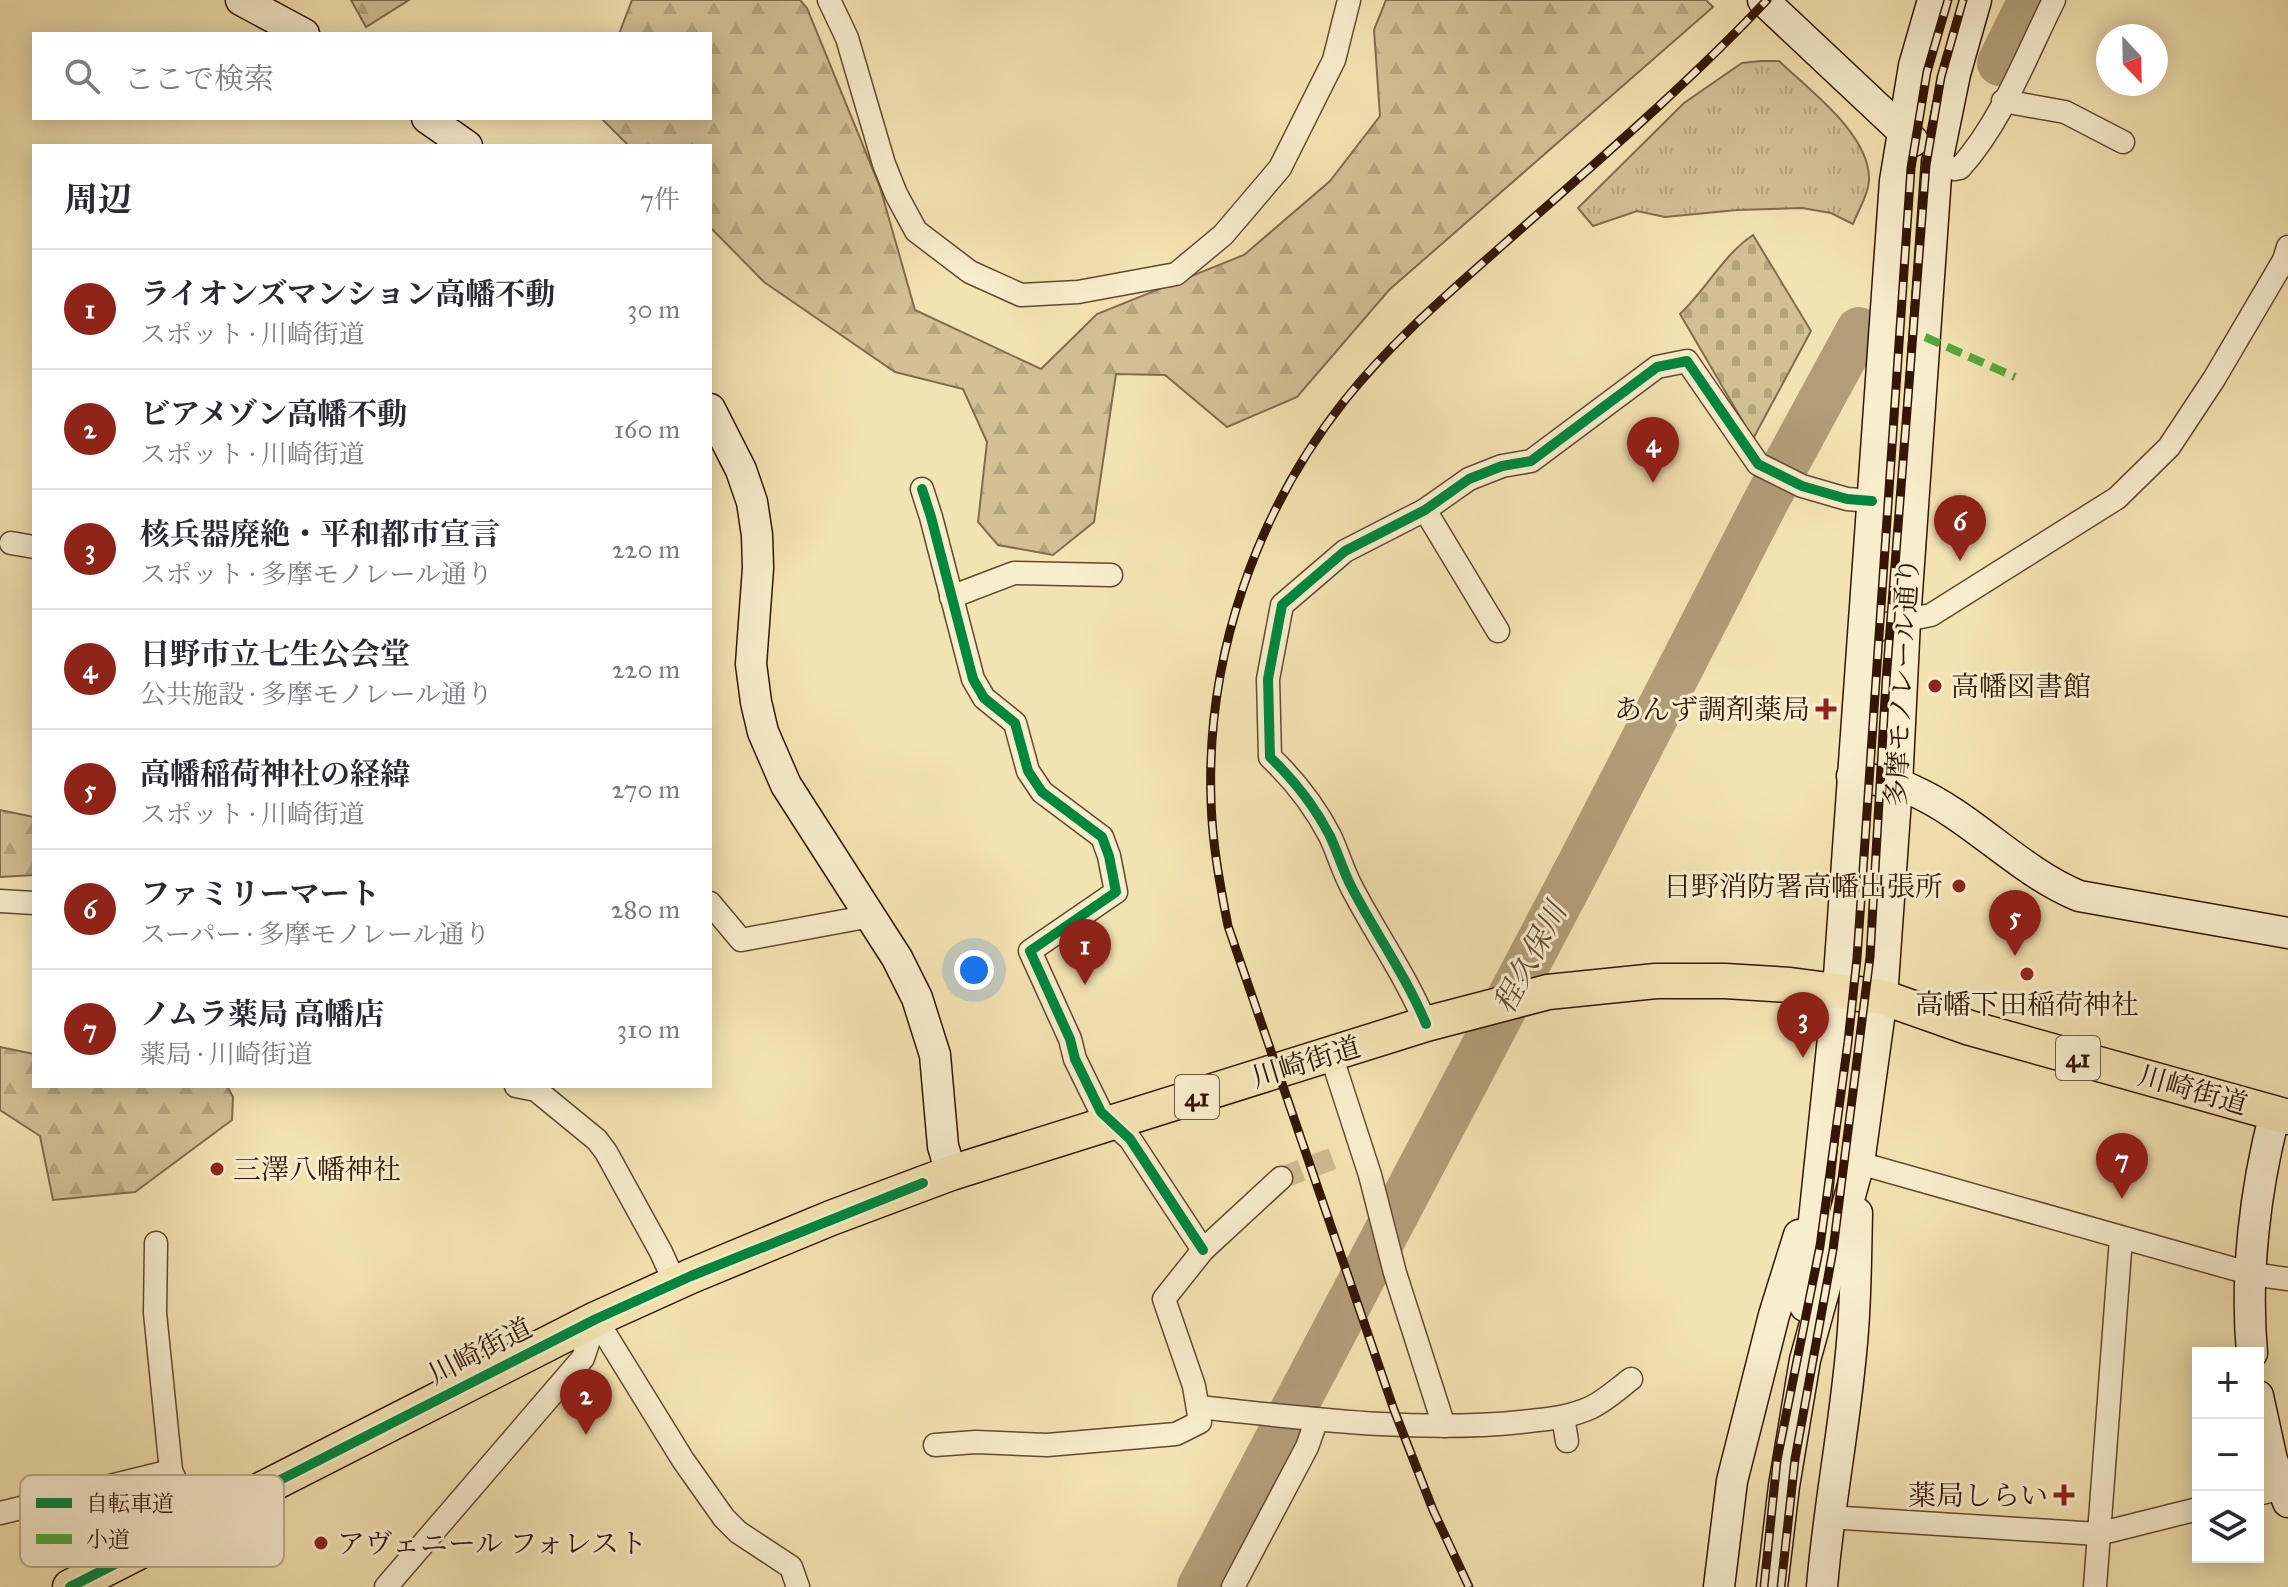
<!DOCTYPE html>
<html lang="ja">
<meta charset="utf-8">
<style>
:root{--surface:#fff;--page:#f7f7f7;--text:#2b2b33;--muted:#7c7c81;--line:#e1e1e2;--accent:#8f2418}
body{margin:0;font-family:"IM FELL Great Primer","Noto Serif JP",serif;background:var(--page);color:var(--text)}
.controls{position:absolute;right:24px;bottom:24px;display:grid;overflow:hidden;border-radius:0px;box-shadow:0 4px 20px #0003}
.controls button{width:72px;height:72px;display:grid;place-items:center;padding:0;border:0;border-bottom:2px solid var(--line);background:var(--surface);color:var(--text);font:40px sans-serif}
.compass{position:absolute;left:2096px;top:24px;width:72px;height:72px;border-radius:50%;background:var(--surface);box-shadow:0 4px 20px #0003;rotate:158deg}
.you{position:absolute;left:974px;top:970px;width:28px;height:28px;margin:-20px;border:6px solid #fff;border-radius:50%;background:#1a73e8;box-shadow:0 0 0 12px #1a73e833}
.badge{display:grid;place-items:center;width:52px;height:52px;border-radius:50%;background:var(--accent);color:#fff;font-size:26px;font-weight:700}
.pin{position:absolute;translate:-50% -66px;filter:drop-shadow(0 2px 4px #0008)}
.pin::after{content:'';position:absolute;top:42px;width:28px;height:24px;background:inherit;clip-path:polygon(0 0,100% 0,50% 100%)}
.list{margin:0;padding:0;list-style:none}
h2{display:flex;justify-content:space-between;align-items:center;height:104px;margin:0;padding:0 32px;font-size:34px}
h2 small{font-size:26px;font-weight:400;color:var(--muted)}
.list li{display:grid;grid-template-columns:52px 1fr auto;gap:24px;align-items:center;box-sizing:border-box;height:120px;padding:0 32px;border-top:2px solid var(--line)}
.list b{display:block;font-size:30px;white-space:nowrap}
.list p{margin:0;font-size:26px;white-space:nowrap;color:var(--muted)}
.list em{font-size:26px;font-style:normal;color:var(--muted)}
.icon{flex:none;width:44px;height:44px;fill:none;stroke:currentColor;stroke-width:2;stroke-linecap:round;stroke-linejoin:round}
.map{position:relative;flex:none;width:2288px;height:1587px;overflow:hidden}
.search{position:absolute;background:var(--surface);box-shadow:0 4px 20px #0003;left:32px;top:32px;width:680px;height:88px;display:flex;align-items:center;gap:20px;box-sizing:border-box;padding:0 28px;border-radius:0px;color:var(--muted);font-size:30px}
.panel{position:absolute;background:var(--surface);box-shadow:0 4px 20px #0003;left:32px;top:144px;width:680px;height:944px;border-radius:0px}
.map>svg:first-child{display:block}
</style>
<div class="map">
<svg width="2288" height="1587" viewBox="0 0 2288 1587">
<defs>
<pattern id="grass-tufts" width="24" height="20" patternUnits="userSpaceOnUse" patternTransform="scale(2)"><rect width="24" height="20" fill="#d3c095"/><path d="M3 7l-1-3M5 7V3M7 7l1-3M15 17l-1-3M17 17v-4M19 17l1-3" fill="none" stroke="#b6a47f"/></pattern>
<pattern id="forest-firs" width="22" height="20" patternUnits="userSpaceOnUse" patternTransform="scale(2)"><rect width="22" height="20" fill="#d3c095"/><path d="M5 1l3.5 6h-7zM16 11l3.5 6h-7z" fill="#b6a47f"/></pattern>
<pattern id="cemetery-stones" width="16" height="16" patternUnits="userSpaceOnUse" patternTransform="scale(2)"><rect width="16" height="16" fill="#d3c095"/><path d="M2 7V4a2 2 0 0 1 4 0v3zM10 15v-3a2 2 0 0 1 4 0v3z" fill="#b6a47f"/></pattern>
</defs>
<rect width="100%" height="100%" fill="#f4e3b2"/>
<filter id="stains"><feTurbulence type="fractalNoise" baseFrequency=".0025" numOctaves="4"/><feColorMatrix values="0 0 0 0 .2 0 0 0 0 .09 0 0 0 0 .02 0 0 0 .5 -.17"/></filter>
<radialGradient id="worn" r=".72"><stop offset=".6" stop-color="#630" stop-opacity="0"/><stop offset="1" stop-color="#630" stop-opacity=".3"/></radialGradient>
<path fill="url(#grass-tufts)" stroke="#836b4e" stroke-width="2" d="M1761,61H1779C1809,90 1868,133 1869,177C1870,191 1858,211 1853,224L1831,213L1802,208L1737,210L1665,217L1637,211L1593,226L1578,208L1684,103L1742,63Z"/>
<g fill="url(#forest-firs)" stroke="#836b4e" stroke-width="2">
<polygon points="351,0 409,0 366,27"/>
<polygon points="632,0 800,0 807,8 880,187 915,310 1041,369 1097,314 1244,255 1330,181 1380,116 1374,30 1386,0 1706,0 1713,7 1389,290 1297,397 1227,427 1165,375 1116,374 1094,522 1053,555 998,545 978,522 987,442 963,389 895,372 764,282 710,227 710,146 629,146 601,118 710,118 710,34 619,34"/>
<polygon points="0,810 34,817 34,875 0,877"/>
<polygon points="0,1047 34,1054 34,1086 227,1086 233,1097 232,1120 135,1192 53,1200 40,1136 0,1110"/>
</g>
<path fill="url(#cemetery-stones)" stroke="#836b4e" stroke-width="2" d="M1753,235L1811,331L1753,439L1680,314C1706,290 1723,255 1753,235Z"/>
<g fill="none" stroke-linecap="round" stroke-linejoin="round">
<g stroke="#b29d78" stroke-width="46">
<polyline points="2000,63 2031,0"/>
<polyline points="1200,1587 1581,862 1765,503 1859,330"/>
</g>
<polyline stroke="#cdba90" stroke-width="22" stroke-dasharray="22 11" stroke-linecap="butt" points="1281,1178 1342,1155"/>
<g stroke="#634931" stroke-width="25">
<g id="street">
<polyline points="829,0 847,38 884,164 896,194 916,231 970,272 1021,295 1078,292 1176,274 1223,235 1280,168 1334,60 1349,0"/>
<polyline points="2003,101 2065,112 2123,142"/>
<path d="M1937,162L1955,169L1960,168C2002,121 2026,56 2054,0"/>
<polyline points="922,489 931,517 973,679 984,698 1015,723 1028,771 1042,792 1102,837 1109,856 1116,892 1030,951 1070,1039 1075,1059 1101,1112 1130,1139 1203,1250"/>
<polyline points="1425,510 1498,631"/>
<polyline points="11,543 34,547"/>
<polyline points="951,597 1014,573 1111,575"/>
<polyline points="1861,646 1874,633 1890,623 1931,615 2117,498 2169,447 2214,379 2284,260 2288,247"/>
<polyline points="0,901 34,903"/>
<polyline points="710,903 741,940 871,916"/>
<path d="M1426,1024C1406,976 1376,934 1352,888C1343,871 1338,853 1330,836C1315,807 1294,780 1270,757L1268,679L1282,605L1345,551L1425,510L1469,479L1502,466L1531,461L1657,367L1687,361L1758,464L1802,486L1847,499L1872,501"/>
<polyline points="1331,1055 1370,1175 1395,1273 1444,1426"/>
<polyline points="516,1086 536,1090 597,1140 606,1152 661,1252 675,1283"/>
<polyline points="1859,1163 2252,1274 2288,1279"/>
<polyline points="156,1243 155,1313 171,1471"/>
<polyline points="596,1319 683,1460 724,1518 738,1532 791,1567 798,1587"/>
<path d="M1198,1407C1305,1418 1414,1433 1521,1422C1545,1419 1569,1418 1592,1407C1606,1400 1619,1388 1631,1379"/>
<polyline points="1563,1417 1567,1441"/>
<polyline points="935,1445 976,1442 1047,1445 1176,1434 1200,1422 1194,1386 1164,1299 1203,1250 1281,1178"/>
<polyline points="2258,1494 2288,1486"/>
<polyline points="0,1513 171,1471 196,1523"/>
<polyline points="1828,1517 2098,1534 2198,1509"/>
<polyline points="386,1587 583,1358 596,1319"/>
<polyline points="1233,1587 1307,1447 1317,1419"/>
<polyline points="2095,1587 2121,1238"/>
</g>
</g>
<g stroke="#331606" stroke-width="33">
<g id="secondary">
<polyline points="241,0 304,34"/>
<polyline points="1763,0 1913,141"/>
<polyline points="427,118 467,146"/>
<polyline points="710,409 741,470 752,502 757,535 758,568 751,664 756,702 763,732 786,785 897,958 917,998 935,1055 943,1146 951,1173"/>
<path d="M1852,776C1871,780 1894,781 1912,790C1973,817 2017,870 2079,896L2288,933"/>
<polyline points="1805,1306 1838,990 1895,181 1914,66 1933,0"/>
<path d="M2252,1353C2245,1275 2255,1189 2275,1113"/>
<polyline points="2258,1396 2272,1460 2288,1502"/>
<polyline points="1719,1587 1732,1481 1774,1315 1799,1235"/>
<polyline points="1772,1587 1784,1486 1805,1360 1859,1163 1882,997 1897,785 1905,621 1937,162 1955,74 1976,0"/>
<path d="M1822,1587C1829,1501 1847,1416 1853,1330C1856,1291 1856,1252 1857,1213"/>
</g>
</g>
<g stroke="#331606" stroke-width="37">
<polyline id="primary" points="70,1587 596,1319 691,1276 831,1218 951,1173 1426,1024 1548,992 1656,981 1725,981 1790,985 1882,997 1970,1028 2288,1117"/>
</g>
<use href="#street" stroke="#f8edcd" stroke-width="22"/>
<use href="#secondary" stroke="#f8edcd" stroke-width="30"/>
<use href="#primary" stroke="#f4e3b2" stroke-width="34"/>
<g stroke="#331606" stroke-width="9">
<g id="rail">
<path d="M1469,1587L1433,1510L1394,1410L1228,926C1220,885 1212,843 1211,800C1206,657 1256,512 1345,400C1392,341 1449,293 1505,243C1594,164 1685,87 1767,0"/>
<polyline points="1764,1587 1777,1460 1820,1246 1848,1042 1857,958 1911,168 1927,72 1948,0"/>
<polyline points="1781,1587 1795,1459 1833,1250 1870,957 1886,681 1926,165 1941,77 1963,0"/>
</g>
</g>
<use href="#rail" stroke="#f8edcd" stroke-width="6" stroke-dasharray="18" stroke-linecap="butt"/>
<polyline stroke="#54a940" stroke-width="8" stroke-dasharray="16 8" stroke-linecap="butt" points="1925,337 2015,377"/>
<g stroke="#f8edcd" stroke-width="15">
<g id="cycleway">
<polyline points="922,489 931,517 973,679 984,698 1015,723 1028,771 1042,792 1102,837 1109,856 1116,892 1030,951 1070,1039 1075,1059 1101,1112 1130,1139 1203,1250"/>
<path d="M1426,1024C1406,976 1376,934 1352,888C1343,871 1338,853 1330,836C1315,807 1294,780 1270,757L1268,679L1282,605L1345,551L1425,510L1469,479L1502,466L1531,461L1657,367L1687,361L1758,464L1802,486L1847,499L1872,501"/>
<polyline points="70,1587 596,1319 691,1276 923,1183"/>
</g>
</g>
<use href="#cycleway" stroke="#00873e" stroke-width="10"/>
</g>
<g fill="#8f2418" stroke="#f8edcd" stroke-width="3">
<circle cx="1935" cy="686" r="8"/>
<path d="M1822 697h8v8h8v8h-8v8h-8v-8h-8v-8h8z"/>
<circle cx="1959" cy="886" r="8"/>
<circle cx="2027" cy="974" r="8"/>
<circle cx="217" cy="1169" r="8"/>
<path d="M2060 1483h8v8h8v8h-8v8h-8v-8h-8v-8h8z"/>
<circle cx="321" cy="1543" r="8"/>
</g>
<g text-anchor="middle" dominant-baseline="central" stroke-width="6" stroke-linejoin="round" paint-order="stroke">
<g fill="#f8edcd" stroke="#6e5642" stroke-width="2">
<rect x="2056" y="1036" width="44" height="44" rx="6"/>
<rect x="1175" y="1075" width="44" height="44" rx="6"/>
</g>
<g font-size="26" font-weight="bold" fill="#331606">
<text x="2078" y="1058">41</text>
<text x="1197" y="1097">41</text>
</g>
<g font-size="28" fill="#331606" stroke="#f8edcd">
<text transform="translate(1902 682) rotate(-87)">多摩モノレール通り</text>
<text transform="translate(1306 1062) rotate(-17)">川崎街道</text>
<text transform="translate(2193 1090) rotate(16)">川崎街道</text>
<text transform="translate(480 1351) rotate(-27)">川崎街道</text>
</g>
<g font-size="28" fill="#331606" stroke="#f8edcd" text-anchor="start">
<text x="1951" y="686">高幡図書館</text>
<text x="1810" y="709" text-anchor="end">あんず調剤薬局</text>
<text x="1943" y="886" text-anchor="end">日野消防署高幡出張所</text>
<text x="2027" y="1004" text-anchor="middle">高幡下田稲荷神社</text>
<text x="233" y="1169">三澤八幡神社</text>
<text x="2048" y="1495" text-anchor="end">薬局しらい</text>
<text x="337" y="1543">アヴェニール フォレスト</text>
</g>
<g font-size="30" font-style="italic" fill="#664c34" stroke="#f8edcd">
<text transform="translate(1530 958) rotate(-62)">程久保川</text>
</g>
</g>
<rect x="20" y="1475" width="264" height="92" rx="12" fill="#f8edcd" stroke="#bdac91" stroke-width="2"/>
<rect x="36" y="1498" width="36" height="10" fill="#00873e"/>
<rect x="36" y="1534" width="36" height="10" fill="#54a940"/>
<g font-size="22" fill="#331606">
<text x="86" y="1511">自転車道</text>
<text x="86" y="1547">小道</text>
</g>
<rect width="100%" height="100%" filter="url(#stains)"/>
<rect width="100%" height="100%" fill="url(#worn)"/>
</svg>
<div class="controls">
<button>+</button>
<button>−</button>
<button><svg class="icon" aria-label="layers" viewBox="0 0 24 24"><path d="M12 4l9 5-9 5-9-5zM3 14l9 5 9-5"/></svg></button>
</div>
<svg class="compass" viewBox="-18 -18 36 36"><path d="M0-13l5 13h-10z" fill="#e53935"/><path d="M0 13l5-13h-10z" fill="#7c7c81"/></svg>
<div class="you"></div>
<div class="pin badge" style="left:1085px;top:985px">1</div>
<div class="pin badge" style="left:586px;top:1435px">2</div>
<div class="pin badge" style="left:1803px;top:1058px">3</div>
<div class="pin badge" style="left:1653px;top:483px">4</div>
<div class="pin badge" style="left:2015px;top:956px">5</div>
<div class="pin badge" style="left:1960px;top:561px">6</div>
<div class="pin badge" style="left:2122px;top:1199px">7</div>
<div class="search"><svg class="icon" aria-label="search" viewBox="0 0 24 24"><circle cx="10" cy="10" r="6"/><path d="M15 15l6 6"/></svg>ここで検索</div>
<section class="panel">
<h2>周辺<small>7件</small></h2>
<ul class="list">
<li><span class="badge">1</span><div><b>ライオンズマンション高幡不動</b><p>スポット · 川崎街道</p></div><em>30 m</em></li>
<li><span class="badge">2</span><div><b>ビアメゾン高幡不動</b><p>スポット · 川崎街道</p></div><em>160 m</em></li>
<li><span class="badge">3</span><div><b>核兵器廃絶・平和都市宣言</b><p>スポット · 多摩モノレール通り</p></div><em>220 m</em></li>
<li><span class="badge">4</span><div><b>日野市立七生公会堂</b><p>公共施設 · 多摩モノレール通り</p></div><em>220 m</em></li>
<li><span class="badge">5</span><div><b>高幡稲荷神社の経緯</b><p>スポット · 川崎街道</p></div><em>270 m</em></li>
<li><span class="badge">6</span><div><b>ファミリーマート</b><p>スーパー · 多摩モノレール通り</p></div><em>280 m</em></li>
<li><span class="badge">7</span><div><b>ノムラ薬局 高幡店</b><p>薬局 · 川崎街道</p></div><em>310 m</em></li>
</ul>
</section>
</div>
